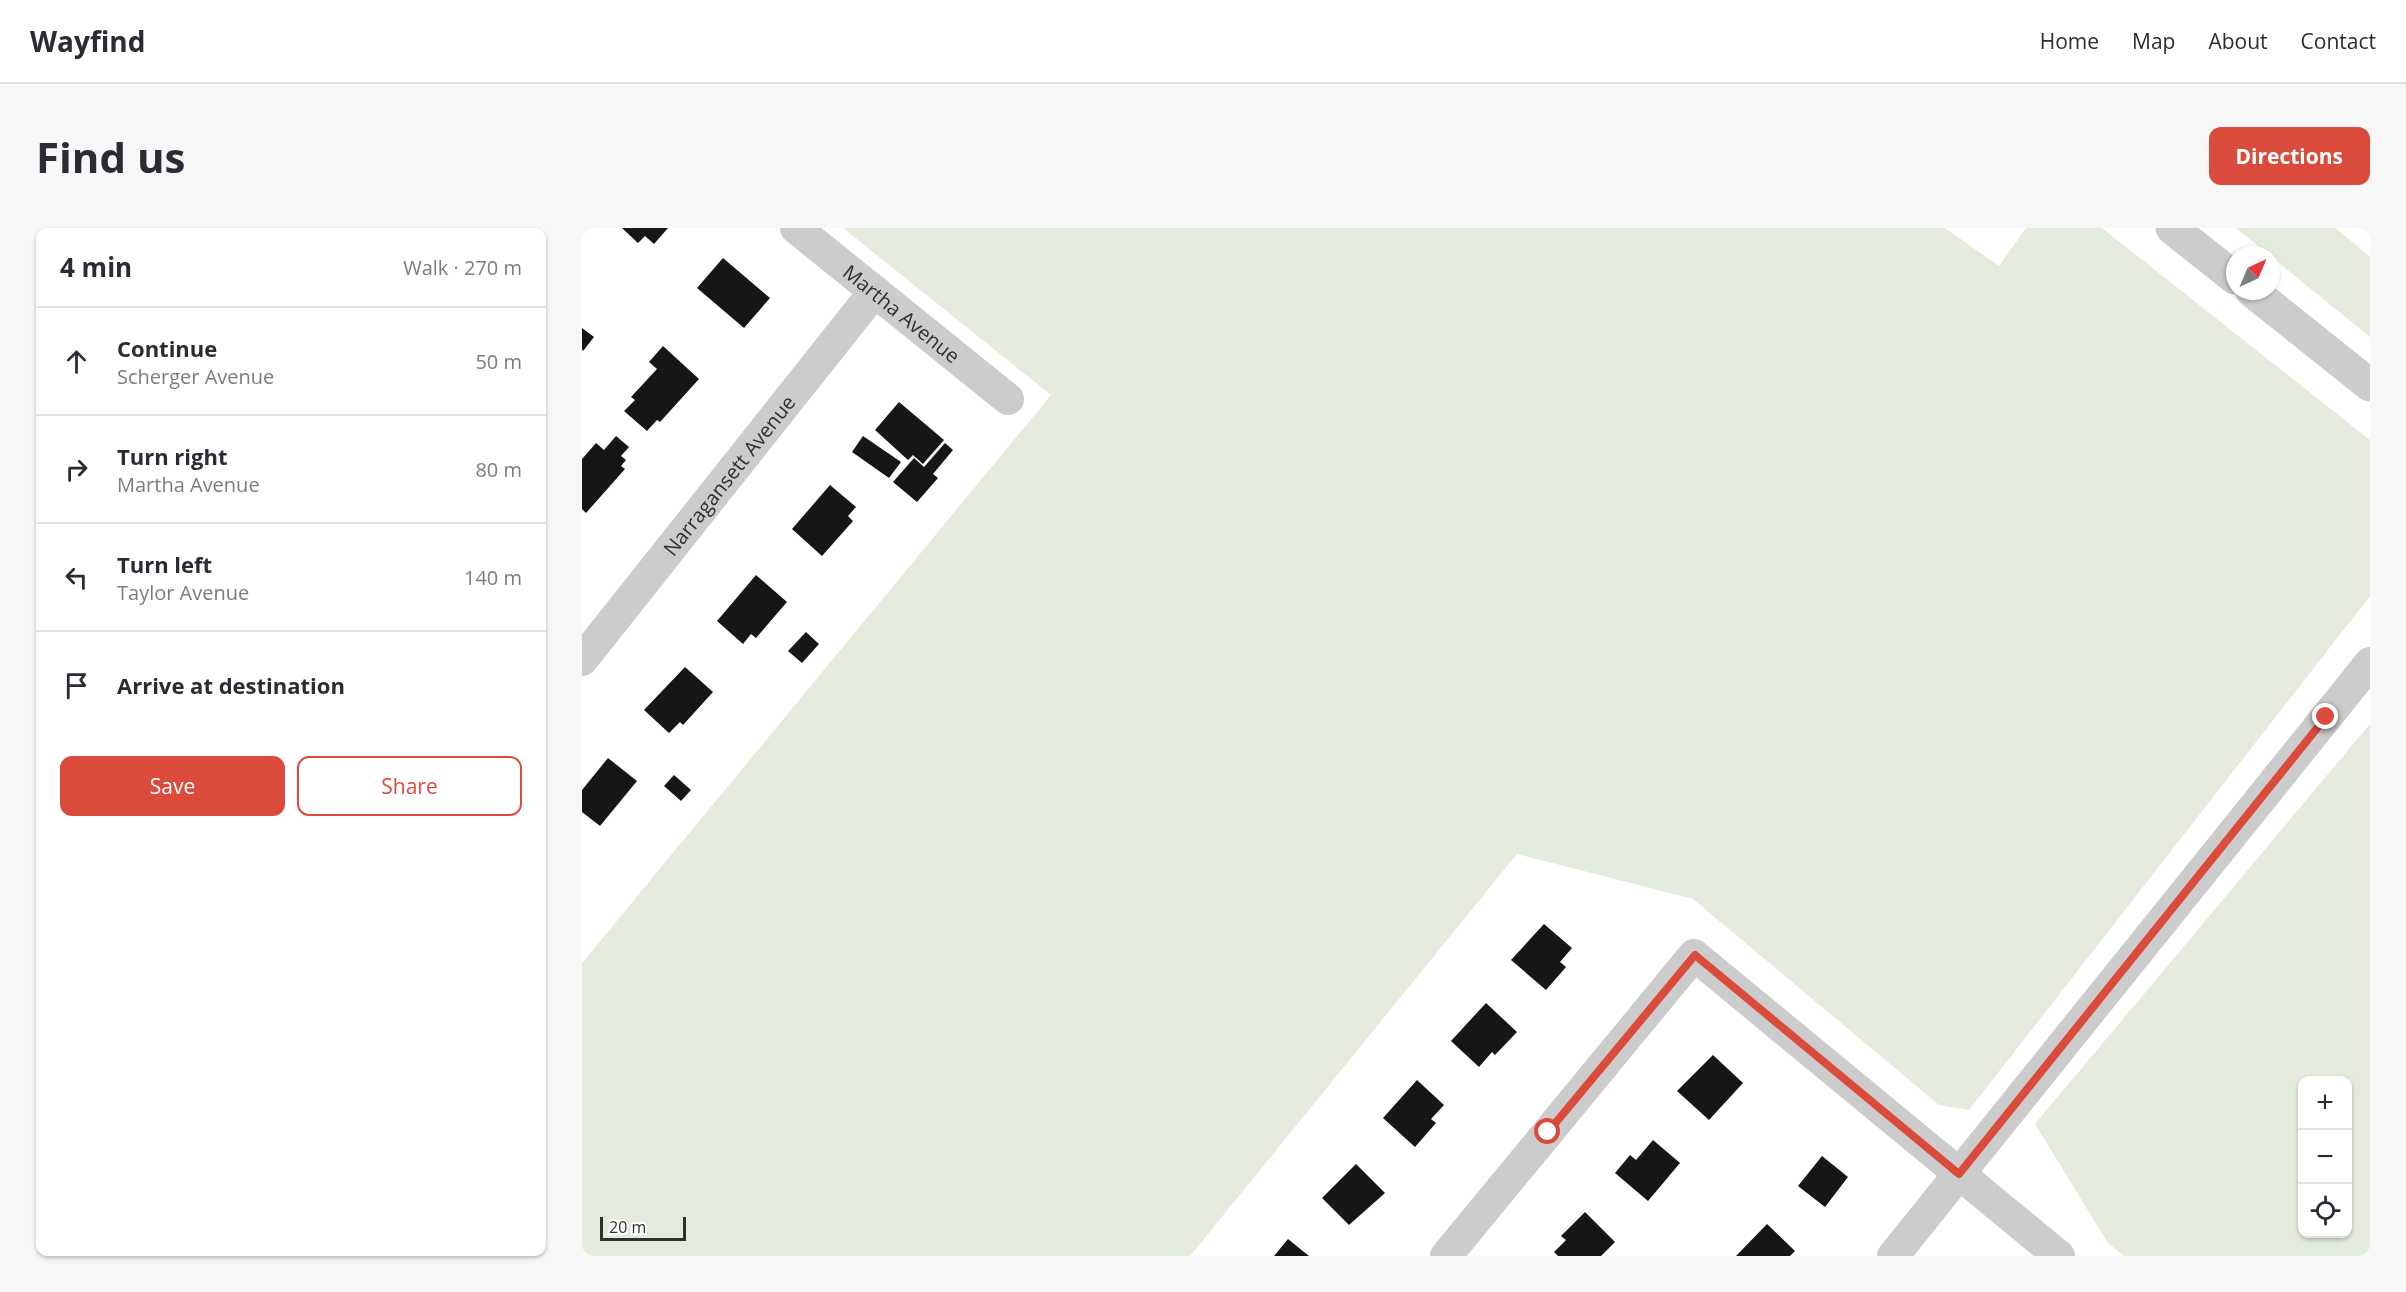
<!DOCTYPE html>
<meta charset="utf-8">
<style>
:root{--surface:#fff;--page:#f7f7f7;--text:#2b2b33;--muted:#7c7c81;--line:#e1e1e2;--accent:#db4b3c}
body{margin:0;font-family:"Open Sans",sans-serif;background:var(--page);color:var(--text)}
.controls{position:absolute;right:18px;bottom:18px;display:grid;overflow:hidden;border-radius:12px;box-shadow:0 2px 4px #0004}
.controls button{width:54px;height:54px;display:grid;place-items:center;padding:0;border:0;border-bottom:2px solid var(--line);background:var(--surface);color:var(--text);font:30px sans-serif}
.compass{position:absolute;left:1644px;top:18px;width:54px;height:54px;border-radius:50%;background:var(--surface);box-shadow:0 2px 4px #0004;rotate:44deg}
.scale{position:absolute;left:18px;bottom:15px;width:86px;box-sizing:border-box;padding-left:6px;border:3px solid #2f2f2f;border-top:0;font-size:16px;line-height:21px;white-space:nowrap;color:#2f2f2f;-webkit-text-stroke:4px #fff;paint-order:stroke}
.stop{position:absolute;width:18px;height:18px;margin:-14px;border:4px solid #db4b3c;border-radius:50%;background:#fff}
.stop.end{background:#db4b3c;border-color:#fff;box-shadow:0 2px 6px #0008}
.list{margin:0;padding:0;list-style:none}
h2{display:flex;justify-content:space-between;align-items:center;height:78px;margin:0;padding:0 24px;font-size:26px}
h2 small{font-size:20px;font-weight:400;color:var(--muted)}
.list li{display:grid;grid-template-columns:39px 1fr auto;gap:18px;align-items:center;box-sizing:border-box;height:108px;padding:0 24px;border-top:2px solid var(--line)}
.list b{display:block;font-size:22px;white-space:nowrap}
.list p{margin:0;font-size:20px;white-space:nowrap;color:var(--muted)}
.list em{font-size:20px;font-style:normal;color:var(--muted)}
.actions{display:flex;gap:12px;padding:18px 24px}
.actions a{flex:1;padding:14px 0;border:2px solid var(--accent);border-radius:12px;text-align:center;font-size:21px;color:var(--accent)}
.actions .main{background:var(--accent);color:#fff}
.icon{flex:none;width:33px;height:33px;fill:none;stroke:currentColor;stroke-width:2;stroke-linecap:round;stroke-linejoin:round}
.map{position:relative;flex:none;width:1788px;height:1028px;overflow:hidden;border-radius:12px}
header{display:flex;align-items:center;gap:36px;box-sizing:border-box;height:84px;padding:0 30px;background:var(--surface);border-bottom:2px solid var(--line)}
header strong{font-size:28px}
nav{display:flex;gap:33px;margin-inline-start:auto;font-size:21px}
.intro{display:flex;align-items:center;justify-content:space-between;box-sizing:border-box;height:144px;padding:0 36px}
h1{margin:0;font-size:42px}
.button{padding:15px 27px;border-radius:12px;background:var(--accent);color:#fff;font-size:21px;font-weight:700}
main{display:flex;gap:36px;padding:0 36px}
aside{flex:1;background:var(--surface);border-radius:12px;box-shadow:0 2px 4px #0004}
.map>svg:first-child{display:block}
</style>
<header>
<strong>Wayfind</strong>
<nav><a>Home</a><a>Map</a><a>About</a><a>Contact</a></nav>
</header>
<div class="intro"><h1>Find us</h1><a class="button">Directions</a></div>
<main>
<aside>
<h2>4 min<small>Walk · 270 m</small></h2>
<ul class="list">
<li><svg class="icon" aria-label="ahead" viewBox="0 0 24 24"><path d="M12 20V5M6 11l6-6 6 6"/></svg><div><b>Continue</b><p>Scherger Avenue</p></div><em>50 m</em></li>
<li><svg class="icon" aria-label="right" viewBox="0 0 24 24"><path d="M7 20v-9h11M14 6l5 5-5 5"/></svg><div><b>Turn right</b><p>Martha Avenue</p></div><em>80 m</em></li>
<li><svg class="icon" aria-label="left" viewBox="0 0 24 24"><path d="M17 20v-9H6M10 6l-5 5 5 5"/></svg><div><b>Turn left</b><p>Taylor Avenue</p></div><em>140 m</em></li>
<li><svg class="icon" aria-label="arrive" viewBox="0 0 24 24"><path d="M6 21V4h12l-3 4 3 4H6"/></svg><div><b>Arrive at destination</b></div></li>
</ul>
<div class="actions"><a class="main">Save</a><a>Share</a></div>
</aside>
<div class="map">
<svg width="1788" height="1028" viewBox="0 0 1788 1028">
<rect width="100%" height="100%" fill="#fff"/>
<g fill="#e3ebdd" fill-rule="evenodd">
<polygon points="261,0 1363,0 1417,38 1444,0 1520,0 1788,212 1788,368 1387,882 1357,877 1111,671 935,626 608,1028 0,1028 0,735 469,167"/>
<polygon points="1654,0 1754,0 1788,29 1788,109"/>
<path d="M1788,496V1028H1542L1526,1015L1453,896ZM1766,852V1006H1720V852Z"/>
</g>
<g fill="#161616">
<polygon points="40,0 86,0 72,16 63,8 56,15"/>
<polygon points="141,30 188,70 162,100 115,60"/>
<polygon points="0,100 12,109 1,123 0,121"/>
<polygon points="81,118 117,151 78,194 75,192 65,203 42,183 53,172 49,169 75,141 67,134"/>
<polygon points="317,174 362,212 341,236 331,227 326,232 293,202"/>
<polygon points="34,208 47,219 39,228 44,232 39,238 43,241 4,285 0,281 0,231 14,215 22,222"/>
<polygon points="281,208 319,234 307,250 270,224"/>
<polygon points="363,215 371,222 351,246 356,250 335,274 311,254 332,230 342,239"/>
<polygon points="248,257 274,279 266,288 271,293 240,328 210,301"/>
<polygon points="174,347 205,374 174,410 169,406 161,416 135,393"/>
<polygon points="224,404 237,416 220,435 206,423"/>
<polygon points="103,439 131,464 101,497 98,494 87,505 62,482"/>
<polygon points="26,530 55,553 18,598 0,584 0,562"/>
<polygon points="92,547 109,562 99,573 82,558"/>
<polygon points="962,696 990,720 978,734 984,739 964,762 929,732"/>
<polygon points="904,775 935,804 913,827 910,824 897,839 869,813"/>
<polygon points="1131,827 1161,855 1127,892 1095,863"/>
<polygon points="835,852 862,877 849,891 854,895 833,919 801,890"/>
<polygon points="1071,912 1098,935 1066,973 1033,945 1048,927 1054,932"/>
<polygon points="1240,928 1266,949 1243,979 1216,958"/>
<polygon points="774,936 803,965 767,997 740,970"/>
<polygon points="1003,984 1033,1014 1019,1028 976,1028 972,1024 984,1012 979,1008"/>
<polygon points="1185,996 1213,1023 1208,1028 1154,1028"/>
<polygon points="706,1011 727,1028 692,1028"/>
</g>
<g fill="none" stroke-linecap="round" stroke-linejoin="round">
<g stroke="#ccc" stroke-width="32">
<path id="s1" d="M214,0L426,171"/>
<path id="s2" d="M0,432L293,63"/>
<polyline points="864,1028 1112,727 1477,1028"/>
<polyline points="1311,1028 1788,435"/>
</g>
<g stroke="#ccc" stroke-width="33">
<polyline points="1590,0 1653,50"/>
<polyline points="1670,63 1788,157"/>
</g>
</g>
<g fill="none" stroke-linecap="round" stroke-linejoin="round">
<polyline stroke="#db4b3c" stroke-width="8" points="966,904 1113,727 1377,946 1744,489"/>
</g>
<g text-anchor="middle" dominant-baseline="central" stroke-width="6" stroke-linejoin="round" paint-order="stroke">
<g font-size="20" fill="#2f2f2f" stroke="#fff">
<text stroke="none"><textPath href="#s1" startOffset="136">Martha Avenue</textPath></text>
<text stroke="none"><textPath href="#s2" startOffset="236">Narragansett Avenue</textPath></text>
</g>
</g>
</svg>
<div class="controls">
<button>+</button>
<button>−</button>
<button><svg class="icon" aria-label="locate" viewBox="0 0 24 24"><circle cx="12" cy="12" r="6"/><path d="M12 2v4M12 18v4M2 12h4M18 12h4"/></svg></button>
</div>
<svg class="compass" viewBox="-18 -18 36 36"><path d="M0-13l5 13h-10z" fill="#e53935"/><path d="M0 13l5-13h-10z" fill="#7c7c81"/></svg>
<div class="scale">20 m</div>
<div class="stop" style="left:966px;top:904px"></div>
<div class="stop end" style="left:1744px;top:489px"></div>
</div>
</main>
